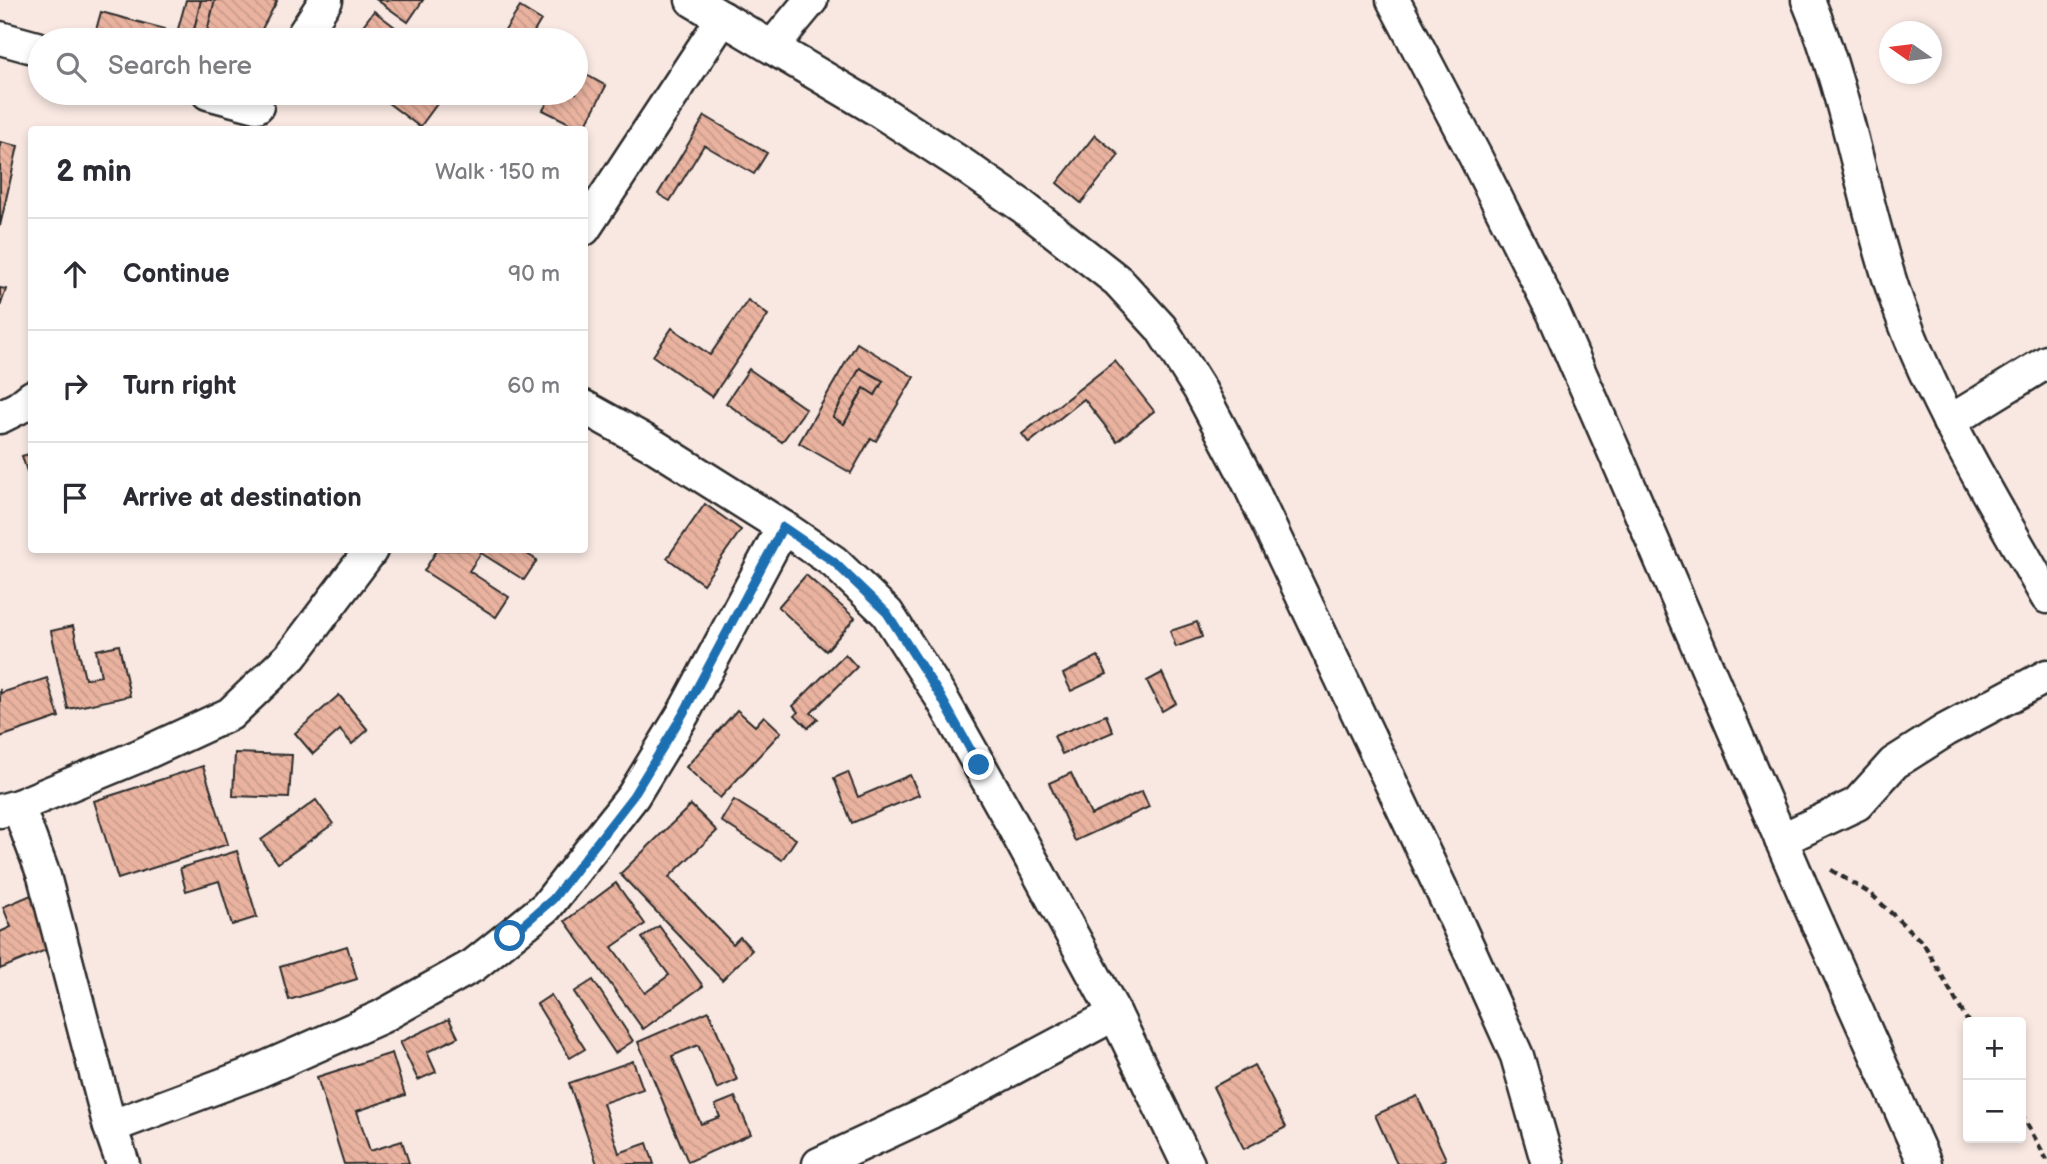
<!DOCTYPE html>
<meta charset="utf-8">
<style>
:root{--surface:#fff;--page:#f7f7f7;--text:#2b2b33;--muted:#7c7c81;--line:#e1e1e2}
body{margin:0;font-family:"Balsamiq Sans",sans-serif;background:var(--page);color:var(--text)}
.controls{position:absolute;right:21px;bottom:21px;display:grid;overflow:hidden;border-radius:7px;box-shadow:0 4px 10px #0003}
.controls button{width:63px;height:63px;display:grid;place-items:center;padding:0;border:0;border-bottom:2px solid var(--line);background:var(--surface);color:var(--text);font:35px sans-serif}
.compass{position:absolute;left:1879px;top:21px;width:63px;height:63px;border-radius:50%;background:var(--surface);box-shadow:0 4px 10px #0003;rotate:284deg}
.stop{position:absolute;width:21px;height:21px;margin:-16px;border:5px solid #1f6fb2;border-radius:50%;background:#fff}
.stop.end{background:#1f6fb2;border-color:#fff;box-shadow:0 2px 7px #0008}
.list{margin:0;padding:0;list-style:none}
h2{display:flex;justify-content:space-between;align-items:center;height:91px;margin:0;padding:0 28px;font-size:30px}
h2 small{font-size:23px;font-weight:400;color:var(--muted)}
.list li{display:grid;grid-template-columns:46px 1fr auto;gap:21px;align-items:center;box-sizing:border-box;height:112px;padding:0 28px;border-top:2px solid var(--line)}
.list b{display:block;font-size:26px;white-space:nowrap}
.list em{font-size:23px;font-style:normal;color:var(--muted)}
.icon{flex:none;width:38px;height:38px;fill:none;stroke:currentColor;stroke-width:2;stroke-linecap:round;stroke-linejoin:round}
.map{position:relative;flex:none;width:2047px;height:1164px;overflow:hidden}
.search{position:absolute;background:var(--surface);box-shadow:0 4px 10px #0003;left:28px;top:28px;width:560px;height:77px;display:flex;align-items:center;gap:18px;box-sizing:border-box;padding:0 24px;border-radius:38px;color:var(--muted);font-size:26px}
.panel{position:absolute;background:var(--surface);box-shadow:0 4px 10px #0003;left:28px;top:126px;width:560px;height:427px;border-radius:7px}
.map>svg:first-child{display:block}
</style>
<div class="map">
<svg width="2047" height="1164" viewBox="0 0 2047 1164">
<defs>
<pattern id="building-back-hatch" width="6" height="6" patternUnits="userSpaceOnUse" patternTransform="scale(1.75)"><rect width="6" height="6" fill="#eab3a0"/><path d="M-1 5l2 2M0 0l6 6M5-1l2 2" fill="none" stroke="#c99a8a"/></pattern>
</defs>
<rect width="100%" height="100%" fill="#f9e8e2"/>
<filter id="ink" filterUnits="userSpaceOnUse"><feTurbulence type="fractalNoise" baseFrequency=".0143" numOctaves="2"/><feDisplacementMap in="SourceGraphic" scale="14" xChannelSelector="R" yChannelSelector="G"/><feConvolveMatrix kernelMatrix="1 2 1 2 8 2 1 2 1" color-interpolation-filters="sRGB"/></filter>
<g filter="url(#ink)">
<g fill="url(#building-back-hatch)" stroke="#2b2b2b" stroke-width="2" fill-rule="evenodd">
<polygon points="186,0 201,0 192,39 196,40 175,40"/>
<polygon points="201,0 215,0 205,40 196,40 192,39"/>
<polygon points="215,0 274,0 277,1 256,40 205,40"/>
<polygon points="377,0 423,0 408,22"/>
<polygon points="520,7 541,20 529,40 499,40"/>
<polygon points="374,11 412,40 352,40"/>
<polygon points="101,12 165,29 163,40 107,40 94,37"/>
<polygon points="576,69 606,86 583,130 543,110 553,93 576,93"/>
<polygon points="375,93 445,93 420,127"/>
<polygon points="509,93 530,93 524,102"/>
<polygon points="705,116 767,153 754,174 704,145 670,201 658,194"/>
<polygon points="1095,135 1119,155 1081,203 1057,183"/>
<polygon points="0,142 18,146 0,226"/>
<polygon points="0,288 6,289 0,307"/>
<polygon points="748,300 768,315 712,397 653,356 672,328 710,355"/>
<path d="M857,343L914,377L876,441L871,438L851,473L799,443ZM860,368L883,381L875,395L864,388L844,424L833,417Z"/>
<polygon points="1115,361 1154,411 1117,441 1084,399 1029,443 1022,434"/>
<polygon points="860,368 883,381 875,395 864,388 844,424 833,417"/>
<polygon points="749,369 806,409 782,442 726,403"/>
<polygon points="32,453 32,487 22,456"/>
<polygon points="705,504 741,530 703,584 667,558"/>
<polygon points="437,550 520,550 537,560 524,580 481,553 469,571 509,597 496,617 424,571"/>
<polygon points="806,575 855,618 826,651 778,607"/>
<polygon points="1197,622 1202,637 1176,647 1170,631"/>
<polygon points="73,626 85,679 101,676 96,650 119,645 130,696 68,709 51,631"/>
<polygon points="845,654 857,667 811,713 818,719 808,728 795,715 798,712 793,706"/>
<polygon points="1098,656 1107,674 1071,691 1063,674"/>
<polygon points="1162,673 1176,703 1162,711 1147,681"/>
<polygon points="47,678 59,717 0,737 0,689 1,693"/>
<polygon points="339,695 368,730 352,744 340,730 313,754 295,733"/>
<polygon points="737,710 755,726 764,716 781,732 720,798 686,767"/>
<polygon points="1106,715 1113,732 1062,754 1054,736"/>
<polygon points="235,753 292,755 289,798 233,796"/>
<polygon points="203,766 228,844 118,879 94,801"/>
<polygon points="848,772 858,797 910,775 919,795 852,823 834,778"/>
<polygon points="1071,773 1091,815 1142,791 1149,807 1075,841 1049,783"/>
<polygon points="316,800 333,824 278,863 261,840"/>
<polygon points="734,800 796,839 782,860 721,821"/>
<polygon points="691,805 717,831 669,877 733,944 740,937 752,950 722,980 620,874"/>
<polygon points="237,851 257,917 232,925 219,881 186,891 180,868"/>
<polygon points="616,883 645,924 612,947 645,993 669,975 642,938 659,926 703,986 643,1029 565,921"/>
<polygon points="31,895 53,947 0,969 0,932 11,927 3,907"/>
<polygon points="347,946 357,979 289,1000 280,967"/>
<polygon points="593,980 633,1041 615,1053 574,992"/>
<polygon points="551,995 585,1049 570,1058 537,1004"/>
<polygon points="709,1011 737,1080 717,1089 698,1045 672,1056 701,1124 720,1117 715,1105 735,1097 751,1134 688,1162 638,1042"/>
<polygon points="449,1019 458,1037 427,1052 436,1072 418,1080 400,1042"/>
<polygon points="392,1053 405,1095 357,1111 370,1151 402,1141 409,1163 344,1164 317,1077"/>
<polygon points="633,1061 643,1089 603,1103 619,1153 647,1143 654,1164 597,1164 569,1083"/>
<polygon points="1254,1065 1286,1127 1244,1149 1213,1087"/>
<polygon points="1417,1096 1446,1159 1435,1164 1397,1164 1375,1115"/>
</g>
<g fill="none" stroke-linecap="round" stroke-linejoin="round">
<g stroke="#2b2b2b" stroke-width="37">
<g id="street">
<polyline points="692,0 878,110 963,165 1022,206 1118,281 1161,328 1200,390 1246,477 1454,916 1517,1056 1548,1164"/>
<polyline points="1393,0 1476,158 1554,314 1624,474 1805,895 1925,1164"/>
<path d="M1808,0C1847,93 1861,194 1893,290C1929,399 1991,497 2047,597"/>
<polyline points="0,38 40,49"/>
<polyline points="300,40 326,0"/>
<polyline points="772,47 811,0"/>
<polyline points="208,93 257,106"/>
<polyline points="584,229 723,18"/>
<polyline points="584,407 656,447 783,527 834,562 887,613 941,697 1005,811 1115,1014 1188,1164"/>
<polyline points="0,417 18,408 32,397"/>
<polyline points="1949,422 2047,362"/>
<polyline points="18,806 44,876 110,1127 123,1164"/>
<polyline points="0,811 18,806 139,756 230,714 291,656 371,550"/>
<polyline points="1781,840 1857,804 1894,763 1946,730 2047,676"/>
<polyline points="110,1127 254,1073 381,1017 474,965 546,907 633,796 683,714 783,527"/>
<polyline points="819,1164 931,1112 1115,1014"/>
</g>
</g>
<g stroke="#2b2b2b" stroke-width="4.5" stroke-dasharray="7 5" stroke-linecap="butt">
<polyline points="1831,870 1871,894 1924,944 1968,1022"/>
<polyline points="2021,1113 2047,1160"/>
</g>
<use href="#street" stroke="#fff" stroke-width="32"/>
</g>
</g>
<g fill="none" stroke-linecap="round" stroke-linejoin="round" filter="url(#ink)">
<polyline stroke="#1f6fb2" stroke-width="9" points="510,936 553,899 633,796 683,714 783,527 834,562 887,613 941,697 979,765"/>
</g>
</svg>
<div class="controls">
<button>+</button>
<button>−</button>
</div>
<svg class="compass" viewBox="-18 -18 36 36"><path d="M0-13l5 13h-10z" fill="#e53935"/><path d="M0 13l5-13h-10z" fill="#7c7c81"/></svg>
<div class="stop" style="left:510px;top:936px"></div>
<div class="stop end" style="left:979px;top:765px"></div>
<div class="search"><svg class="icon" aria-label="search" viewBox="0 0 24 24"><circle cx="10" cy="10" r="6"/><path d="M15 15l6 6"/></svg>Search here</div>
<section class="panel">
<h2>2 min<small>Walk · 150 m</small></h2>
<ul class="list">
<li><svg class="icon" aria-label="ahead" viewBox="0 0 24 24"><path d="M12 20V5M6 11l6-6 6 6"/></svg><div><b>Continue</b></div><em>90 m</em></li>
<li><svg class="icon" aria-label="right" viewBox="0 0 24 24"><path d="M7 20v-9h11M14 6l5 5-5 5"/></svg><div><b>Turn right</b></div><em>60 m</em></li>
<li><svg class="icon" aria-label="arrive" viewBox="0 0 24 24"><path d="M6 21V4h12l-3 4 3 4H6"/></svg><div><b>Arrive at destination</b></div></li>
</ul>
</section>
</div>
